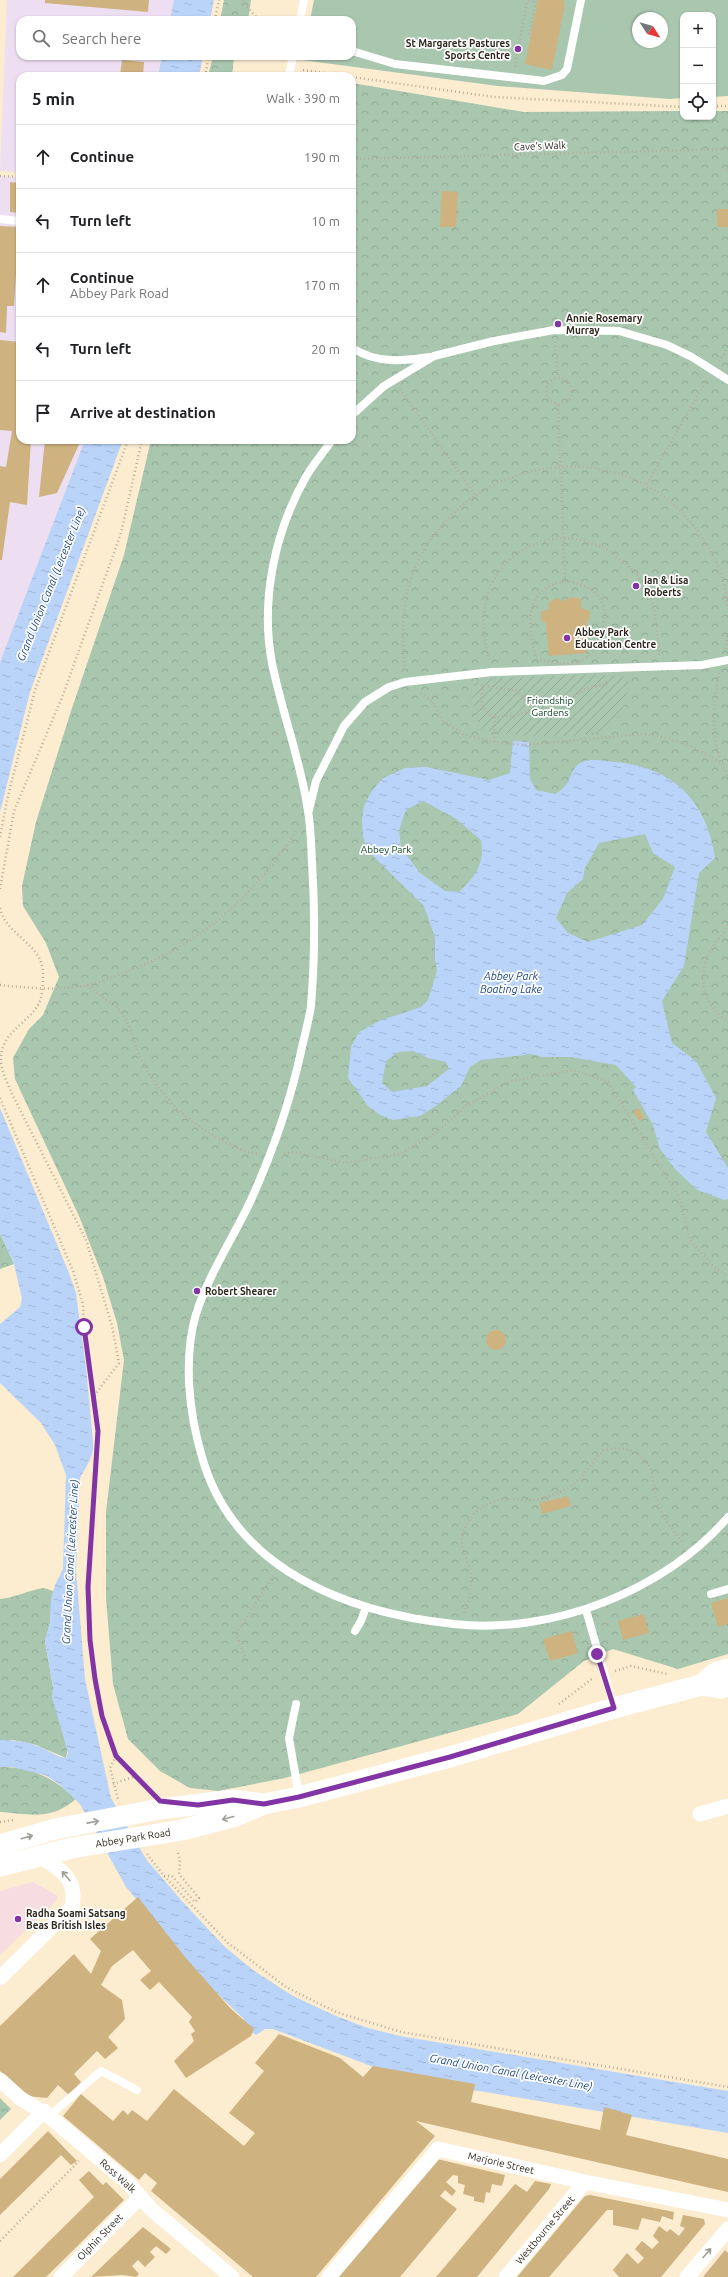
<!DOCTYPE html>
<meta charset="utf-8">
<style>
:root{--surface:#fff;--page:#f6f6f6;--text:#202124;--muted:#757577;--line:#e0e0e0}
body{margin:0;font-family:Ubuntu,sans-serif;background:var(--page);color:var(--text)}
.controls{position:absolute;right:12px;top:12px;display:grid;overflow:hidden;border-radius:8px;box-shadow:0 1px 3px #0004}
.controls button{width:36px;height:36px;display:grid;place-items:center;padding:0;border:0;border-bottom:1px solid var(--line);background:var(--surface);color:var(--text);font:20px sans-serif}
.compass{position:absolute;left:632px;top:12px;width:36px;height:36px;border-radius:50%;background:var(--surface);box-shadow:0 1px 3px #0004;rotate:126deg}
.stop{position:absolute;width:12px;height:12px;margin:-9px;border:3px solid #8234a5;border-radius:50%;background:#fff}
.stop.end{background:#8234a5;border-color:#fff;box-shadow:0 1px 4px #0008}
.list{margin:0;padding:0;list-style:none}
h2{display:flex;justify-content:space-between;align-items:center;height:52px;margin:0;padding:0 16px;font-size:17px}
h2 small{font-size:13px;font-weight:400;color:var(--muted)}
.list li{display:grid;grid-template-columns:26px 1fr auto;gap:12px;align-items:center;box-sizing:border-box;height:64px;padding:0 16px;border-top:1px solid var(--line)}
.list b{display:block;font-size:15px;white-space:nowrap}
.list p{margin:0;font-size:13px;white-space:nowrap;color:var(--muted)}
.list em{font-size:13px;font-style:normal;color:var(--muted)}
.icon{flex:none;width:22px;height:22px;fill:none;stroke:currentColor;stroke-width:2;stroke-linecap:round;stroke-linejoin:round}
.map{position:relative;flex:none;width:728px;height:2277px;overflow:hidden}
.search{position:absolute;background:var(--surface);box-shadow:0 1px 3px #0004;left:16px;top:16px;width:340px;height:44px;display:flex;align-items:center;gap:10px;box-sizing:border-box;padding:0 14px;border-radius:12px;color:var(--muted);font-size:15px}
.panel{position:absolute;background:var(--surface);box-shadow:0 1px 3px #0004;left:16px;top:72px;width:340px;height:372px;border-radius:12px}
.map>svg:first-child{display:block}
</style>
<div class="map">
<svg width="728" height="2277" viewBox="0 0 728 2277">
<defs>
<pattern id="forest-crowns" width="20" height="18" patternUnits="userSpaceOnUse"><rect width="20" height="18" fill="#a9c6af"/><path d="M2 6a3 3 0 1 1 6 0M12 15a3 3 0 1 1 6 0" fill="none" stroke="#92aa96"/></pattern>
<pattern id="garden-furrows" width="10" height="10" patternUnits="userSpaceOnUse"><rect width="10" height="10" fill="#a9c6af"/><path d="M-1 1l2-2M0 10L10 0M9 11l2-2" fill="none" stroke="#92aa96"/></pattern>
<pattern id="water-ripples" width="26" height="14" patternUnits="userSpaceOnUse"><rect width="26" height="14" fill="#bad4f9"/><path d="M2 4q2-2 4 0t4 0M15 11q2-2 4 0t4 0" fill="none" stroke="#a0b6d5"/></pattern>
</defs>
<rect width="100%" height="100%" fill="#fcecd0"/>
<g fill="#eddef1">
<polygon points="7,0 174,0 170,20 20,20 20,56 162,56 158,76 20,76 20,172 0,171"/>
<polygon points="0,176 20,178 20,440 85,440 0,662"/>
</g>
<polygon fill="#f7dce1" points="33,1882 58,1896 56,1901 0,1955 0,1891"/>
<g fill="url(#forest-crowns)">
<polygon points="224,0 251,0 248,20 220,20"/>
<polygon points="213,56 234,56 232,76 208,76"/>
<polygon points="352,83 524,112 683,111 683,117 713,117 713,111 728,111 728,1654 678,1669 613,1649 584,1661 518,1714 285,1778 218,1791 190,1788 160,1771 128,1739 113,1684 106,1598 106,1512 124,1360 117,1323 103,1277 79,1216 15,1079 13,1058 29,1029 43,1015 59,977 46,943 23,906 22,886 36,822 71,711 124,555 151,440 352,440"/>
<polygon points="0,1233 14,1264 0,1269"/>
<path d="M44,1588L53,1591L50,1623L45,1641L53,1687V1697L68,1748L66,1758L36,1745L14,1740H0V1599C15,1598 28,1590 44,1588Z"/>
<path d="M0,1767C33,1767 52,1777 76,1799C50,1821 31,1814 0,1812Z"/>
<polygon points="0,2098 11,2109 0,2120"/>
</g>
<path fill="url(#garden-furrows)" d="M594,674L629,677C628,697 622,719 603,730C583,740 500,737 480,728L471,696L475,683L485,679L499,678Z"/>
<path fill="#a9c6af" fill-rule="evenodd" d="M314,0H728V96L713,97V15H683V98L670,99L498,86L302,60V56H352V20H310ZM638,18H662V42H638Z"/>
<g fill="url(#water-ripples)" fill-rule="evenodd">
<polygon points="174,0 214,0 210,20 170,20"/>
<polygon points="162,56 203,56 199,76 158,76"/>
<polygon points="85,440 123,440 30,692 0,812 0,662"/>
<path d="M513,741L529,742L530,779L536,790L555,794C558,792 563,789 565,786C572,778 571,767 582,762C592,758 605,761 615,762C673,767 707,801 715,858L699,873L684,966L662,1001L672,1043L696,1061L716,1098L706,1132L728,1168V1199L724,1200L697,1190L675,1169L660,1149L653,1125L633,1090L636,1087L616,1065L570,1057H542L533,1054L481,1060L470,1067L461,1086L437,1105L420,1116L393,1120L382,1116L368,1106L348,1078L351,1047L359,1032L379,1021L421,1007L428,1000L437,971L435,959V938L424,906L368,851L363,837L362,820L364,806L371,792L383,778L405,768L426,767L489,780L510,773ZM423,801L455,818L481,840C485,863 476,876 459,892L445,891L420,873L401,848L399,830L406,810ZM645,834L653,853L675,867L663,899L642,925L588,942L568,933L556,918L567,893L583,879L585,868L599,843ZM413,1051L428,1058L446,1062L449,1069L427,1086L392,1092L382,1083L386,1061L398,1052Z"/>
<path d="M0,1108L69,1273L76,1293L86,1367L93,1441V1450L90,1460L80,1478L76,1570L85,1679L111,1798L146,1859L181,1900L224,1946L253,1970L293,1996L336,2016L368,2028L400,2036L728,2091V2133L385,2075L379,2069L273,2029H265L256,2035L241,2025L244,2019L207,1984L126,1887L80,1804L59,1784L45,1775L12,1767H0V1740C13,1740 25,1741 37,1746C47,1749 56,1757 66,1758L68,1753L52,1697L53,1687L45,1641L50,1623L51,1599L55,1585L63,1569L66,1475L55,1445L41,1423L0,1383V1324L20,1307L22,1299L14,1264L0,1233Z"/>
</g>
<g fill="#ceb27f">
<polygon points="45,0 149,0 148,12 45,3"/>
<polygon points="538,0 564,0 564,4 565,4 552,70 525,64"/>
<polygon points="122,60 144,62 143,76 120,76"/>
<polygon points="10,182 20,183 20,213 10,212"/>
<polygon points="442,191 458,192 456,227 440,227"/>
<rect x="717" y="209" width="11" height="18"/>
<polygon points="0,226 19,227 14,306 7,306 6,333 0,332"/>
<polygon points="0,340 20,342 20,440 31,440 27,505 10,502 2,560 0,560 0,466 6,467 12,431 0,430"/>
<polygon points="45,440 81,440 57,493 39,497"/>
<polygon points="572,597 581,599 581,608 590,611 589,620 587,620 586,653 549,656 546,623 542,621 541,612 549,609 549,602 557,598 564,601"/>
<polygon points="638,1108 644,1117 640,1121 633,1112"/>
<circle cx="496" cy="1340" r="10"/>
<polygon points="568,1496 571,1506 542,1514 540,1503"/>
<polygon points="728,1598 728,1624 718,1627 711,1603"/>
<polygon points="644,1614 649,1633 623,1640 618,1621"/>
<polygon points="572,1631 578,1653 550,1661 543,1639"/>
<polygon points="138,1897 185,1957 230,2008 254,2029 251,2036 186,2078 174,2061 194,2041 191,2034 195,2031 189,2022 192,2017 159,1982 150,1990 140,1980 151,1971 133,1950 112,1966 101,1985 122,2000 125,2019 108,2037 118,2048 105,2059 97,2051 74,2074 81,2082 69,2095 58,2085 47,2098 27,2096 0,2071 0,2026 74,1954 91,1974 101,1951 90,1939"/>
<polygon points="279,2034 340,2058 363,2077 373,2066 475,2084 471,2102 600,2130 604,2107 632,2115 626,2135 728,2159 728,2192 416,2121 435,2136 316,2277 253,2277 151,2191 157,2183 145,2173 139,2180 63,2116 81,2094 113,2121 123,2110 128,2115 132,2110 147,2121 174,2089 244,2146 255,2133 229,2113 264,2071 255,2063"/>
<polygon points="48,2131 77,2161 71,2165 61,2155 0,2215 0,2179"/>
<polygon points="437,2159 505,2175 503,2183 501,2186 492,2184 490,2193 486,2192 484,2203 474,2201 474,2197 463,2194 465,2185 458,2183 458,2176 453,2175 446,2182 456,2191 452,2196 445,2190 440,2196 457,2209 400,2277 338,2277"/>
<polygon points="89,2171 103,2185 106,2182 124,2200 46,2277 13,2277 94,2197 79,2180"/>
<polygon points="535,2181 551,2184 549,2189 477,2277 436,2277 515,2184 527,2192"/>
<polygon points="590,2195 674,2212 673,2220 662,2216 660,2222 642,2218 638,2230 613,2225 613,2210 607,2210 549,2277 517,2277 585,2196"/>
<polygon points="683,2215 704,2219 705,2224 661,2277 619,2277 613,2270 627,2253 638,2264 644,2258 635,2249 642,2241 652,2249 659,2242 653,2236 659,2226 667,2232 670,2229 679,2236 685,2228 680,2226"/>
<polygon points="143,2227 171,2249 166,2254 156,2246 150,2252 155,2257 145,2267 138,2260 132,2266 139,2274 136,2277 123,2275 91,2277"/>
<polygon points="725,2250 728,2253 728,2277 703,2277"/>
</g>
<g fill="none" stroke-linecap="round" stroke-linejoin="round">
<g stroke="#b9ac96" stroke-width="2.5" stroke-dasharray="1 3" stroke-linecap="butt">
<polyline points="243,0 247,7 259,20"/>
<polyline points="529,0 536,1 529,35 531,35"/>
<polyline points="215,20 219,0"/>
<polyline points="515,67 527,0"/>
<polyline points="303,70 346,76"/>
<polyline points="205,76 209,56"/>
<polyline points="352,77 494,97 683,107"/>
<polyline points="713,106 728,106"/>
<polyline points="352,159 728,149"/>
<polyline points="726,170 728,170"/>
<polyline points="0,176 20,177"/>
<polyline points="555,342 558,377"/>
<polyline points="719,361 728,348"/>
<circle cx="559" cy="391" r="13"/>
<polyline points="400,389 475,495"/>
<polyline points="558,405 565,581"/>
<polyline points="647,484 707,380"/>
<path d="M565,581C578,582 594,587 601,601C611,619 598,656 578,662C564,666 549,663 536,658C528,626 522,589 565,581Z"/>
<polyline points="726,649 728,634"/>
<path d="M489,660C483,638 480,606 491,585C514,538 569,525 612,553C627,563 640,576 648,592C657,611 657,635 659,655"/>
<path d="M405,670C403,642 401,612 409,585C448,457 624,421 701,536C716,556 726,583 728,609"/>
<path d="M719,673C713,707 709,745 728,775"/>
<path d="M483,685C481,699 480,711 495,717"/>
<polyline points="484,686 517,691 537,711"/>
<path d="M421,693L433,702L443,721L465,735L495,742L523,745L644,734C673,737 695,747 720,762"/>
<polyline points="495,742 495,717 512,716 563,704 584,689 606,684 607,679"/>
<polyline points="0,837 7,800 35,690 128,440"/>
<polyline points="0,889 14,811 63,695 121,533 142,440"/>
<path d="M0,908C6,936 41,942 43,972C43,982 43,997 38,1005C28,1023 0,1033 1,1060C1,1070 7,1082 11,1092L86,1240L112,1326L119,1363L94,1396"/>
<path d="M728,925C724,934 717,940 712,948C696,977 701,1002 728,1022"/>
<path d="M0,985C28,988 60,991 88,985C102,982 115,976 128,971C201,944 255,895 297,830"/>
<path d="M87,985C98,996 116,1003 124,1016C133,1030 135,1047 142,1061C161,1098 189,1124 226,1142C236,1147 246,1153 257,1153"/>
<polyline points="0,1098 73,1271 83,1304 84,1327 97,1431 88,1587 90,1640 95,1679 102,1716 116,1756 151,1792"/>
<polyline points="284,1153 295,1152 345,1163 400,1154 436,1133 466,1106 511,1081 574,1070 608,1082 679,1197 690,1240 714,1267 728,1276"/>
<path d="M464,1613C469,1600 472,1588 471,1574C469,1560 458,1548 463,1533C470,1512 487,1500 509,1499C516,1499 523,1501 531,1500C543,1499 558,1494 568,1488C583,1479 592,1461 604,1450C623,1446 643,1450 651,1470C654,1479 653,1488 656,1497C660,1515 671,1529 683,1542"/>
<polyline points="245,1656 236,1634 273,1576"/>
<polyline points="615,1671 631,1666 667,1674"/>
<polyline points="559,1704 593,1678"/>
<polyline points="116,1756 110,1768 118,1799"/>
<polyline points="113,1784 136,1776"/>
<polyline points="0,1822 13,1820"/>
<polyline points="147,1854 164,1876 228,1943 286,1987 336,2012 401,2032 728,2087"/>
<polyline points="164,1876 172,1876 195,1902 199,1898 179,1874 180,1860 177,1850"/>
<polyline points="0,2241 79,2161"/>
</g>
<g stroke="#fff" stroke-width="8">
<polyline points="300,20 304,0"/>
<polyline points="352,51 395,64 544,81 562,75 567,69 581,0"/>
<polyline points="289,76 293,56"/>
<polyline points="0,219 20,221"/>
<path d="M352,348C377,364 403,361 430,357"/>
<polyline points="352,415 384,386 434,356 494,341 554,330 619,331 667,345 692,357 728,380"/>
<path d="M332,440C324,452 314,463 307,475C275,530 260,600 272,663C282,713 301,761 308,811C311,828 311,845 312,862C315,910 315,958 311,1006C309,1020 305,1034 302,1047C291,1100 273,1151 251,1200C233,1238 209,1274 196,1314C183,1359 189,1413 202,1457C234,1570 348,1613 454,1624C551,1635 665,1591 728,1517"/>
<polyline points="309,810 316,781 344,726 365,702 389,687 405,682 492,672 702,665 728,660"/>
<polyline points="711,1594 728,1589"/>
<polyline points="586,1610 614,1707"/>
<polyline points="355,1631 361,1621 366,1607"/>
<polyline points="296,1704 289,1738 299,1796"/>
<polyline points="49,2116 101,2071 137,2090"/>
</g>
<g stroke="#fff" stroke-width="15">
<polyline points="700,1814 728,1806"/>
<path d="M0,1978L72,1907C78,1879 61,1870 40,1856"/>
<polyline points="0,2080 20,2098 49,2116 128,2183 151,2209 232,2277"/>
<polyline points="0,2155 44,2111"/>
<polyline points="61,2277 140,2197"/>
<polyline points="329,2277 438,2149 585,2182 728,2210"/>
<polyline points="506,2277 585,2182"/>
<polyline points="687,2277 728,2229"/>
</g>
<g stroke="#fff" stroke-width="21">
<polyline points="701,1685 715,1673 728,1669"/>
<polyline points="0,1845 55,1829 160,1809 233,1800 264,1804"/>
<polyline points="0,1866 72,1848 182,1830 236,1816 264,1804 299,1797 450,1757 614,1708 701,1685 722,1688 728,1686"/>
</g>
</g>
<defs><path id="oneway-shaft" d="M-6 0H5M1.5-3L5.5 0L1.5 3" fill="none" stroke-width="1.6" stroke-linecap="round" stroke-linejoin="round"/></defs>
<g stroke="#a19f9a">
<use href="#oneway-shaft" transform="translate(228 1818) rotate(165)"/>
<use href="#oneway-shaft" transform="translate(93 1822) rotate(-11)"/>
<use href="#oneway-shaft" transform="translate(27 1837) rotate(-16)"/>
<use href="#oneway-shaft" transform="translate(66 1876) rotate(-131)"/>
<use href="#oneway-shaft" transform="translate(707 2253) rotate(-50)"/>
</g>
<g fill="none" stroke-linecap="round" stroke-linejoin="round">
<polyline stroke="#8234a5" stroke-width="5" points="84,1327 98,1431 88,1587 90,1640 95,1679 102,1716 116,1756 160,1801 198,1805 233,1800 264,1804 299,1797 450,1757 614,1708 597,1654"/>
</g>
<g fill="#8234a5" stroke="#fff" stroke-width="1.5">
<circle cx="518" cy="49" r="4"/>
<circle cx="558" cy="324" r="4"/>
<circle cx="636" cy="586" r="4"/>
<circle cx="567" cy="638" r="4"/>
<circle cx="197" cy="1291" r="4"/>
<circle cx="18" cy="1919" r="4"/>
</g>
<g text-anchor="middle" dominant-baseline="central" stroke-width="3.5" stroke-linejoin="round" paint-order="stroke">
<g font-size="10" font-weight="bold" fill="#2f291e" stroke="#fff" text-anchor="start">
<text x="510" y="43" text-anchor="end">St Margarets Pastures<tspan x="510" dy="12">Sports Centre</tspan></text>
<text x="566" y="318">Annie Rosemary<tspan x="566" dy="12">Murray</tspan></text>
<text x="644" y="580">Ian &amp; Lisa<tspan x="644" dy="12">Roberts</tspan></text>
<text x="575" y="632">Abbey Park<tspan x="575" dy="12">Education Centre</tspan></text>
<text x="205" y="1291">Robert Shearer</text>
<text x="26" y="1913">Radha Soami Satsang<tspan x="26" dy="12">Beas British Isles</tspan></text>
</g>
<g font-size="10" fill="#2f291e" stroke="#fff">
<text transform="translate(540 146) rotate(-2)">Cave's Walk</text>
<text transform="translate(133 1838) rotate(-9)">Abbey Park Road</text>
<text transform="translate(501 2163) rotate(13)">Marjorie Street</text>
<text transform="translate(118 2176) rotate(42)">Ross Walk</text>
<text transform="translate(545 2230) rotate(-50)">Westbourne Street</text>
<text transform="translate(100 2237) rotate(-46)">Olphin Street</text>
</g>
<g font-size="10" fill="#033e1b" stroke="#fff">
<text x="550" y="700">Friendship<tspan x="550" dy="12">Gardens</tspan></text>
<text x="386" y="849">Abbey Park</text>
</g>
<g font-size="11" font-style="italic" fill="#204880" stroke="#fff">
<text transform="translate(51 584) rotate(-68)">Grand Union Canal (Leicester Line)</text>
<text x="511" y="976">Abbey Park<tspan x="511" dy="13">Boating Lake</tspan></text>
<text transform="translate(70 1562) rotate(-87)">Grand Union Canal (Leicester Line)</text>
<text transform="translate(511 2072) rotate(10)">Grand Union Canal (Leicester Line)</text>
</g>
</g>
</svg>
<div class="controls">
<button>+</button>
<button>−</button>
<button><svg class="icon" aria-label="locate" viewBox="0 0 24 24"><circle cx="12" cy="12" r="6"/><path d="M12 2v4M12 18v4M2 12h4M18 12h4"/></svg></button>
</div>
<svg class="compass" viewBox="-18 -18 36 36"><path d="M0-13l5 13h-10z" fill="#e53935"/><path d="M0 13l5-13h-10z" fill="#757577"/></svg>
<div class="stop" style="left:84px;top:1327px"></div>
<div class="stop end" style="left:597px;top:1654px"></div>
<div class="search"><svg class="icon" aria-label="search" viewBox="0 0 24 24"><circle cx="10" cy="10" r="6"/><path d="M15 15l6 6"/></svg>Search here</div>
<section class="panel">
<h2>5 min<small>Walk · 390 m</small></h2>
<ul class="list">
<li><svg class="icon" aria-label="ahead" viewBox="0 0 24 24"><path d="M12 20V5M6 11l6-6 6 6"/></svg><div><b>Continue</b></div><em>190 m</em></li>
<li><svg class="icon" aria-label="left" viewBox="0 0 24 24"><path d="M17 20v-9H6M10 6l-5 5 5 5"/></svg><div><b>Turn left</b></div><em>10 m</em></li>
<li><svg class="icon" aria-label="ahead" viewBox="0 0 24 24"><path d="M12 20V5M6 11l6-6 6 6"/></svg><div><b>Continue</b><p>Abbey Park Road</p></div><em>170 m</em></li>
<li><svg class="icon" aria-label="left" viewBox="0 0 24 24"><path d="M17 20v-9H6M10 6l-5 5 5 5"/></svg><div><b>Turn left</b></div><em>20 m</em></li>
<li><svg class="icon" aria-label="arrive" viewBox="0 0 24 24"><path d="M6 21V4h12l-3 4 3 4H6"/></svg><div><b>Arrive at destination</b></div></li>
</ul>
</section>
</div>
